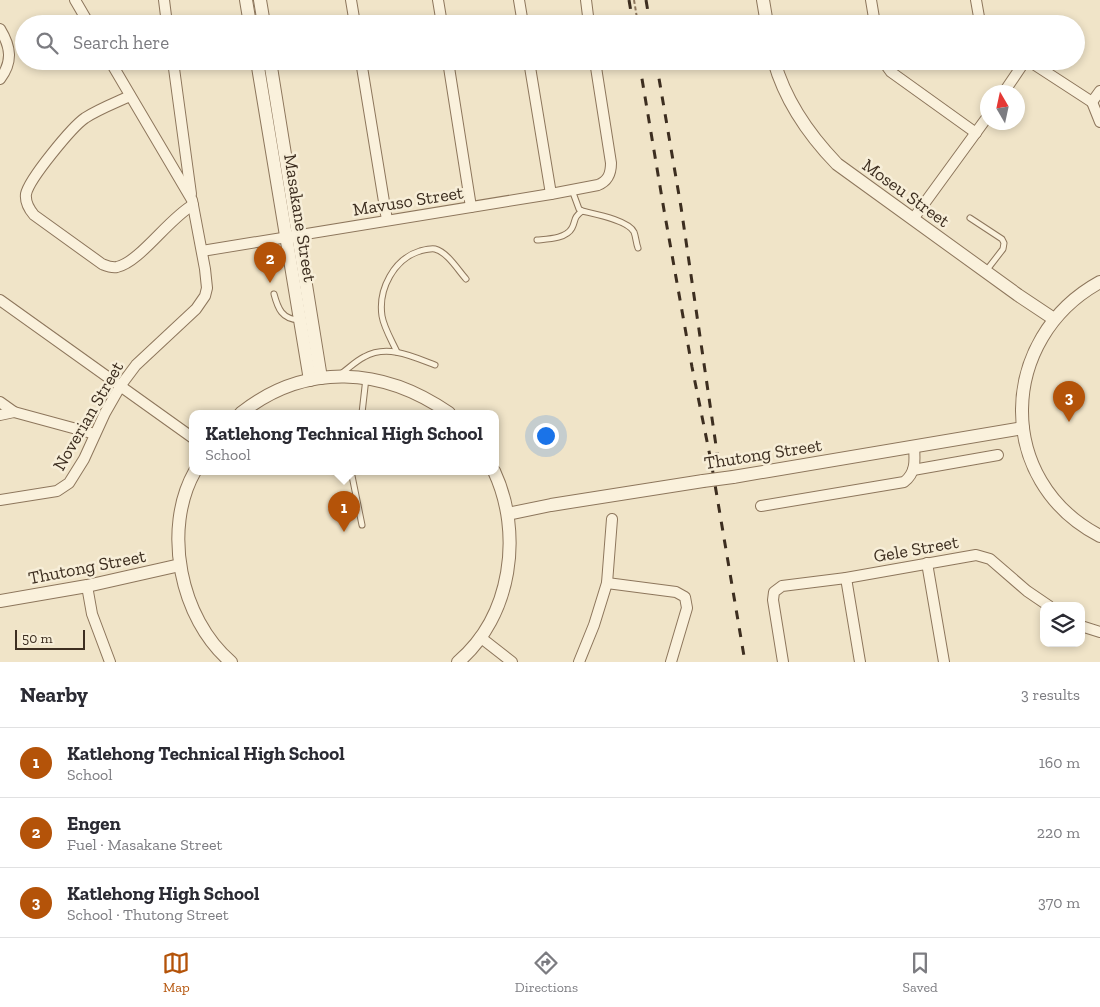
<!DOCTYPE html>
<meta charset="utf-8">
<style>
:root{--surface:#fff;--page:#f7f7f7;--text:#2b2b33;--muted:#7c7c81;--line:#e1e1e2;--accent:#b45309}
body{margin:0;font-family:"Zilla Slab",serif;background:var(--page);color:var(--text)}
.controls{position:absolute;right:15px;bottom:15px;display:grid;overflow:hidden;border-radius:10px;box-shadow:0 2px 8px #0003}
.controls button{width:45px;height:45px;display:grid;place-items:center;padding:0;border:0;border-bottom:1px solid var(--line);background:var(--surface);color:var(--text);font:25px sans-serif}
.compass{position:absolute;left:980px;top:85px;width:45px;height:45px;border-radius:50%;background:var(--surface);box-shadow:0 2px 8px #0003;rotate:351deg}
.scale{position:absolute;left:15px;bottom:12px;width:70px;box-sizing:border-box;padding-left:5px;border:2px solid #3d2e20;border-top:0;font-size:14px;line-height:18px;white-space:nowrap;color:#3d2e20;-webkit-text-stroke:4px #f7eed8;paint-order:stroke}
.you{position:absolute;left:545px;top:435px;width:18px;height:18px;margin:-12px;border:4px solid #fff;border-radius:50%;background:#1a73e8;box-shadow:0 0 0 8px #1a73e833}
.badge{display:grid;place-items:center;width:32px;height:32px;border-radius:50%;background:var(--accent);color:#fff;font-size:16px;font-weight:700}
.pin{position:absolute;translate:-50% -41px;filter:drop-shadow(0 1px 2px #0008)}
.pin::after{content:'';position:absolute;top:26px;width:18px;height:15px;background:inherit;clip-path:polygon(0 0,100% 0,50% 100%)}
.popup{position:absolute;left:189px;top:410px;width:310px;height:65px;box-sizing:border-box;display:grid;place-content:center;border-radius:10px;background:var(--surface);filter:drop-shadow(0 1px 4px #0005);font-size:16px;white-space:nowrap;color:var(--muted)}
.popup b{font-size:19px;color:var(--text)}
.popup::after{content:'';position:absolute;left:50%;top:100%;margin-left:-10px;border:10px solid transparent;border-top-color:var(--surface)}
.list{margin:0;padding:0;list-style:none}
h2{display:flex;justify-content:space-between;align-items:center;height:65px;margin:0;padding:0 20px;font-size:21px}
h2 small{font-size:16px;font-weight:400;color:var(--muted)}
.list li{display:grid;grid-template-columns:32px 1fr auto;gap:15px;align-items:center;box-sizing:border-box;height:70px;padding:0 20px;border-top:1px solid var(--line)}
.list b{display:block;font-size:19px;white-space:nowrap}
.list p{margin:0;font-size:16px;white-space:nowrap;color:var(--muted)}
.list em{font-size:16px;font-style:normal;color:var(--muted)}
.icon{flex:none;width:28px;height:28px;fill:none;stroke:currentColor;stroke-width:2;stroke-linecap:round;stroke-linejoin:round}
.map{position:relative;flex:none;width:1100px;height:662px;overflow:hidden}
.search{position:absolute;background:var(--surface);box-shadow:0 2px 8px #0003;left:15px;right:15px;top:15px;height:55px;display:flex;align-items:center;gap:12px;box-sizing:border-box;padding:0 18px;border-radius:28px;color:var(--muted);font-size:19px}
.sheet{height:275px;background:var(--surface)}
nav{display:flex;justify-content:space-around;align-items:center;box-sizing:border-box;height:70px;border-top:1px solid var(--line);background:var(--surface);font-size:14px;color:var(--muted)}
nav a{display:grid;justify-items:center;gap:2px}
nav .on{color:var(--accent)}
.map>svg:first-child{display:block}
</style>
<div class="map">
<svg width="1100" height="662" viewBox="0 0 1100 662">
<rect width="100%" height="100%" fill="#f0e4c8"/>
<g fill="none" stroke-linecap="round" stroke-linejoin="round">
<g stroke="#8d765c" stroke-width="7">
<g id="service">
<path d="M572,190L579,209L582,211C594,214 628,220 634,232C636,237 636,243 638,248"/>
<polyline points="970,218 1002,239 1004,243 1003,249 986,271"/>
<path d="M537,240C547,239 566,239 572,228C576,220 573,218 582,211"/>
<polyline points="266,241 270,272"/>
<path d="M274,294C278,309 282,319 299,320"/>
<path d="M397,352C392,341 384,328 382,316C378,289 394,259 420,251C424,250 431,248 435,249C447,252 458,270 466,279"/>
<path d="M342,373C349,368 356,361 364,357C387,344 412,356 435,365"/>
<polyline points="362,413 366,378"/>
<polyline points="351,471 362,525"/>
</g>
</g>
<g stroke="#8d765c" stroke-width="12">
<g id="minor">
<polyline points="75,0 89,24"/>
<polyline points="164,0 167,24"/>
<polyline points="351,0 355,24"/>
<polyline points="438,0 442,24"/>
<polyline points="519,0 523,24"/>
<polyline points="586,0 589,24"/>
<polyline points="871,0 875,24"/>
<polyline points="976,0 979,17 984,24"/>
<path d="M0,29C11,47 13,62 0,79"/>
<polyline points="173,61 191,194"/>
<polyline points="361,61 387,220"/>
<polyline points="448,61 471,207"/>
<polyline points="529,61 551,194"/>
<polyline points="883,61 891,72 976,133"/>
<polyline points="1029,61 1092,102"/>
<polyline points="1004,92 1025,61"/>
<path d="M130,96C115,103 99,109 85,118C72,127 29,179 26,194C25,202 29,209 34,215L102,264C107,266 111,268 117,267C140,262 169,218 193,205"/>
<polyline points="1092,102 1100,122"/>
<polyline points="1092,102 1100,91"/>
<polyline points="913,219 988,116"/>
<path d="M202,251L551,194L598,185C608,181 611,174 611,163L595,61"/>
<polyline points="0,300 193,438"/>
<polyline points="0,402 14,412"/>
<polyline points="0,415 14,412 95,434"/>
<polyline points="913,470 998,455"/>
<polyline points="0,500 57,491 69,483 84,459 105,413 121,385 136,365 196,309 205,296 207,288 205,269 192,200 110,61"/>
<path d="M761,506L904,482C916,473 915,460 914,447"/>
<polyline points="927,563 944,662"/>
<polyline points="846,578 860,662"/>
<polyline points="607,583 676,592 685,597 687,608 671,662"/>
<polyline points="87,586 92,614 110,662"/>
<polyline points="1081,626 1100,632"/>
<polyline points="480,637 512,662"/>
<polyline points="579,662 594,625 607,583 612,519"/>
<polyline points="783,662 773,600 774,592 782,586 846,578 976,555 990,559 1027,591 1049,606"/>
</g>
</g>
<g stroke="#8d765c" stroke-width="14">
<g id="tertiary">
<polyline points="246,0 250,24"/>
<polyline points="260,0 264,24"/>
<polyline points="763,0 767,24"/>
<polyline points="257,61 310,380"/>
<polyline points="270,61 321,378"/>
<path d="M774,61C785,100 810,136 837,164L1018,295L1054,319"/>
<path d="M1100,282C998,338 994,481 1100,536"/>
<path d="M241,413C306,362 383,367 449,413"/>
<path d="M195,471C162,529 180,619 231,662"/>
<polyline points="733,477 1023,428"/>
<polyline points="508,514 551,505 703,481"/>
<polyline points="0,601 87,586 180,565"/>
<path d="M458,662C512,616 523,533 494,471"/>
</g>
</g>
<polyline stroke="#8d765c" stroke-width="2" stroke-dasharray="4 2.5" stroke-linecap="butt" points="634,0 638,24"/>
<use href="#service" stroke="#faf1dc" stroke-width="5"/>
<use href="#minor" stroke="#faf1dc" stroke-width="10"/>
<use href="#tertiary" stroke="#faf1dc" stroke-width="12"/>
<g stroke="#3d2e20" stroke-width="3" stroke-dasharray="9 9" stroke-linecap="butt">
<polyline points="629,0 633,24"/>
<polyline points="646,0 650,24"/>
<polyline points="639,61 664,210 692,367 711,461 745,662"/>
<polyline points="656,61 681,207 719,466"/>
</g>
<g stroke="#8d765c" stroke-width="14" stroke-linecap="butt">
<polyline id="tertiary-bridge" points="703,481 733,477"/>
</g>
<use href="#tertiary-bridge" stroke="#faf1dc" stroke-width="12"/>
</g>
<g text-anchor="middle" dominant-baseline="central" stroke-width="5" stroke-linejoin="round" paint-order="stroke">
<g font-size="18" fill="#3d2e20" stroke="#f7eed8">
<text transform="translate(906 193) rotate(36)">Moseu Street</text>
<text transform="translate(408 201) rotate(-9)">Mavuso Street</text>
<text transform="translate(300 218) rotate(81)">Masakane Street</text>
<text transform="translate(88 416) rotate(-60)">Noverian Street</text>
<text transform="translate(763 454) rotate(-9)">Thutong Street</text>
<text transform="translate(916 549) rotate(-10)">Gele Street</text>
<text transform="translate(87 567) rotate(-11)">Thutong Street</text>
</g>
</g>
</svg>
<div class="controls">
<button><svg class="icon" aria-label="layers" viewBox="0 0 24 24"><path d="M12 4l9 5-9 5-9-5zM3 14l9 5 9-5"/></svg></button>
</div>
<svg class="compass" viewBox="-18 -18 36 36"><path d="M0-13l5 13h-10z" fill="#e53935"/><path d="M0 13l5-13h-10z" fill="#7c7c81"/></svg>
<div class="scale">50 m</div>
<div class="you"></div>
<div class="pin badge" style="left:344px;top:532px">1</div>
<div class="popup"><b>Katlehong Technical High School</b>School</div>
<div class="pin badge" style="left:270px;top:283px">2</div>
<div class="pin badge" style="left:1069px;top:422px">3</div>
<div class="search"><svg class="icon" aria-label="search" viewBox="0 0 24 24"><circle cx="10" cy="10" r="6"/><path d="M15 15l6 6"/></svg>Search here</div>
</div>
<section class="sheet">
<h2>Nearby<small>3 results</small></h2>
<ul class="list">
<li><span class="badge">1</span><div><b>Katlehong Technical High School</b><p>School</p></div><em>160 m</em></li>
<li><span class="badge">2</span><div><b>Engen</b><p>Fuel · Masakane Street</p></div><em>220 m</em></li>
<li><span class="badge">3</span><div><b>Katlehong High School</b><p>School · Thutong Street</p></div><em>370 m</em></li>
</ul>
</section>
<nav>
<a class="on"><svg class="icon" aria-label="map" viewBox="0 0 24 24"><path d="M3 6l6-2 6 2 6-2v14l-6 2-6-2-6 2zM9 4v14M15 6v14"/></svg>Map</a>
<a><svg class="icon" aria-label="directions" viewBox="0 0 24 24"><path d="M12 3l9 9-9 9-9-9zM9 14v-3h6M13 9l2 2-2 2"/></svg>Directions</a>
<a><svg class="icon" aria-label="saved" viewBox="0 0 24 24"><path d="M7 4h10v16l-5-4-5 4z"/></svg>Saved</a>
</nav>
